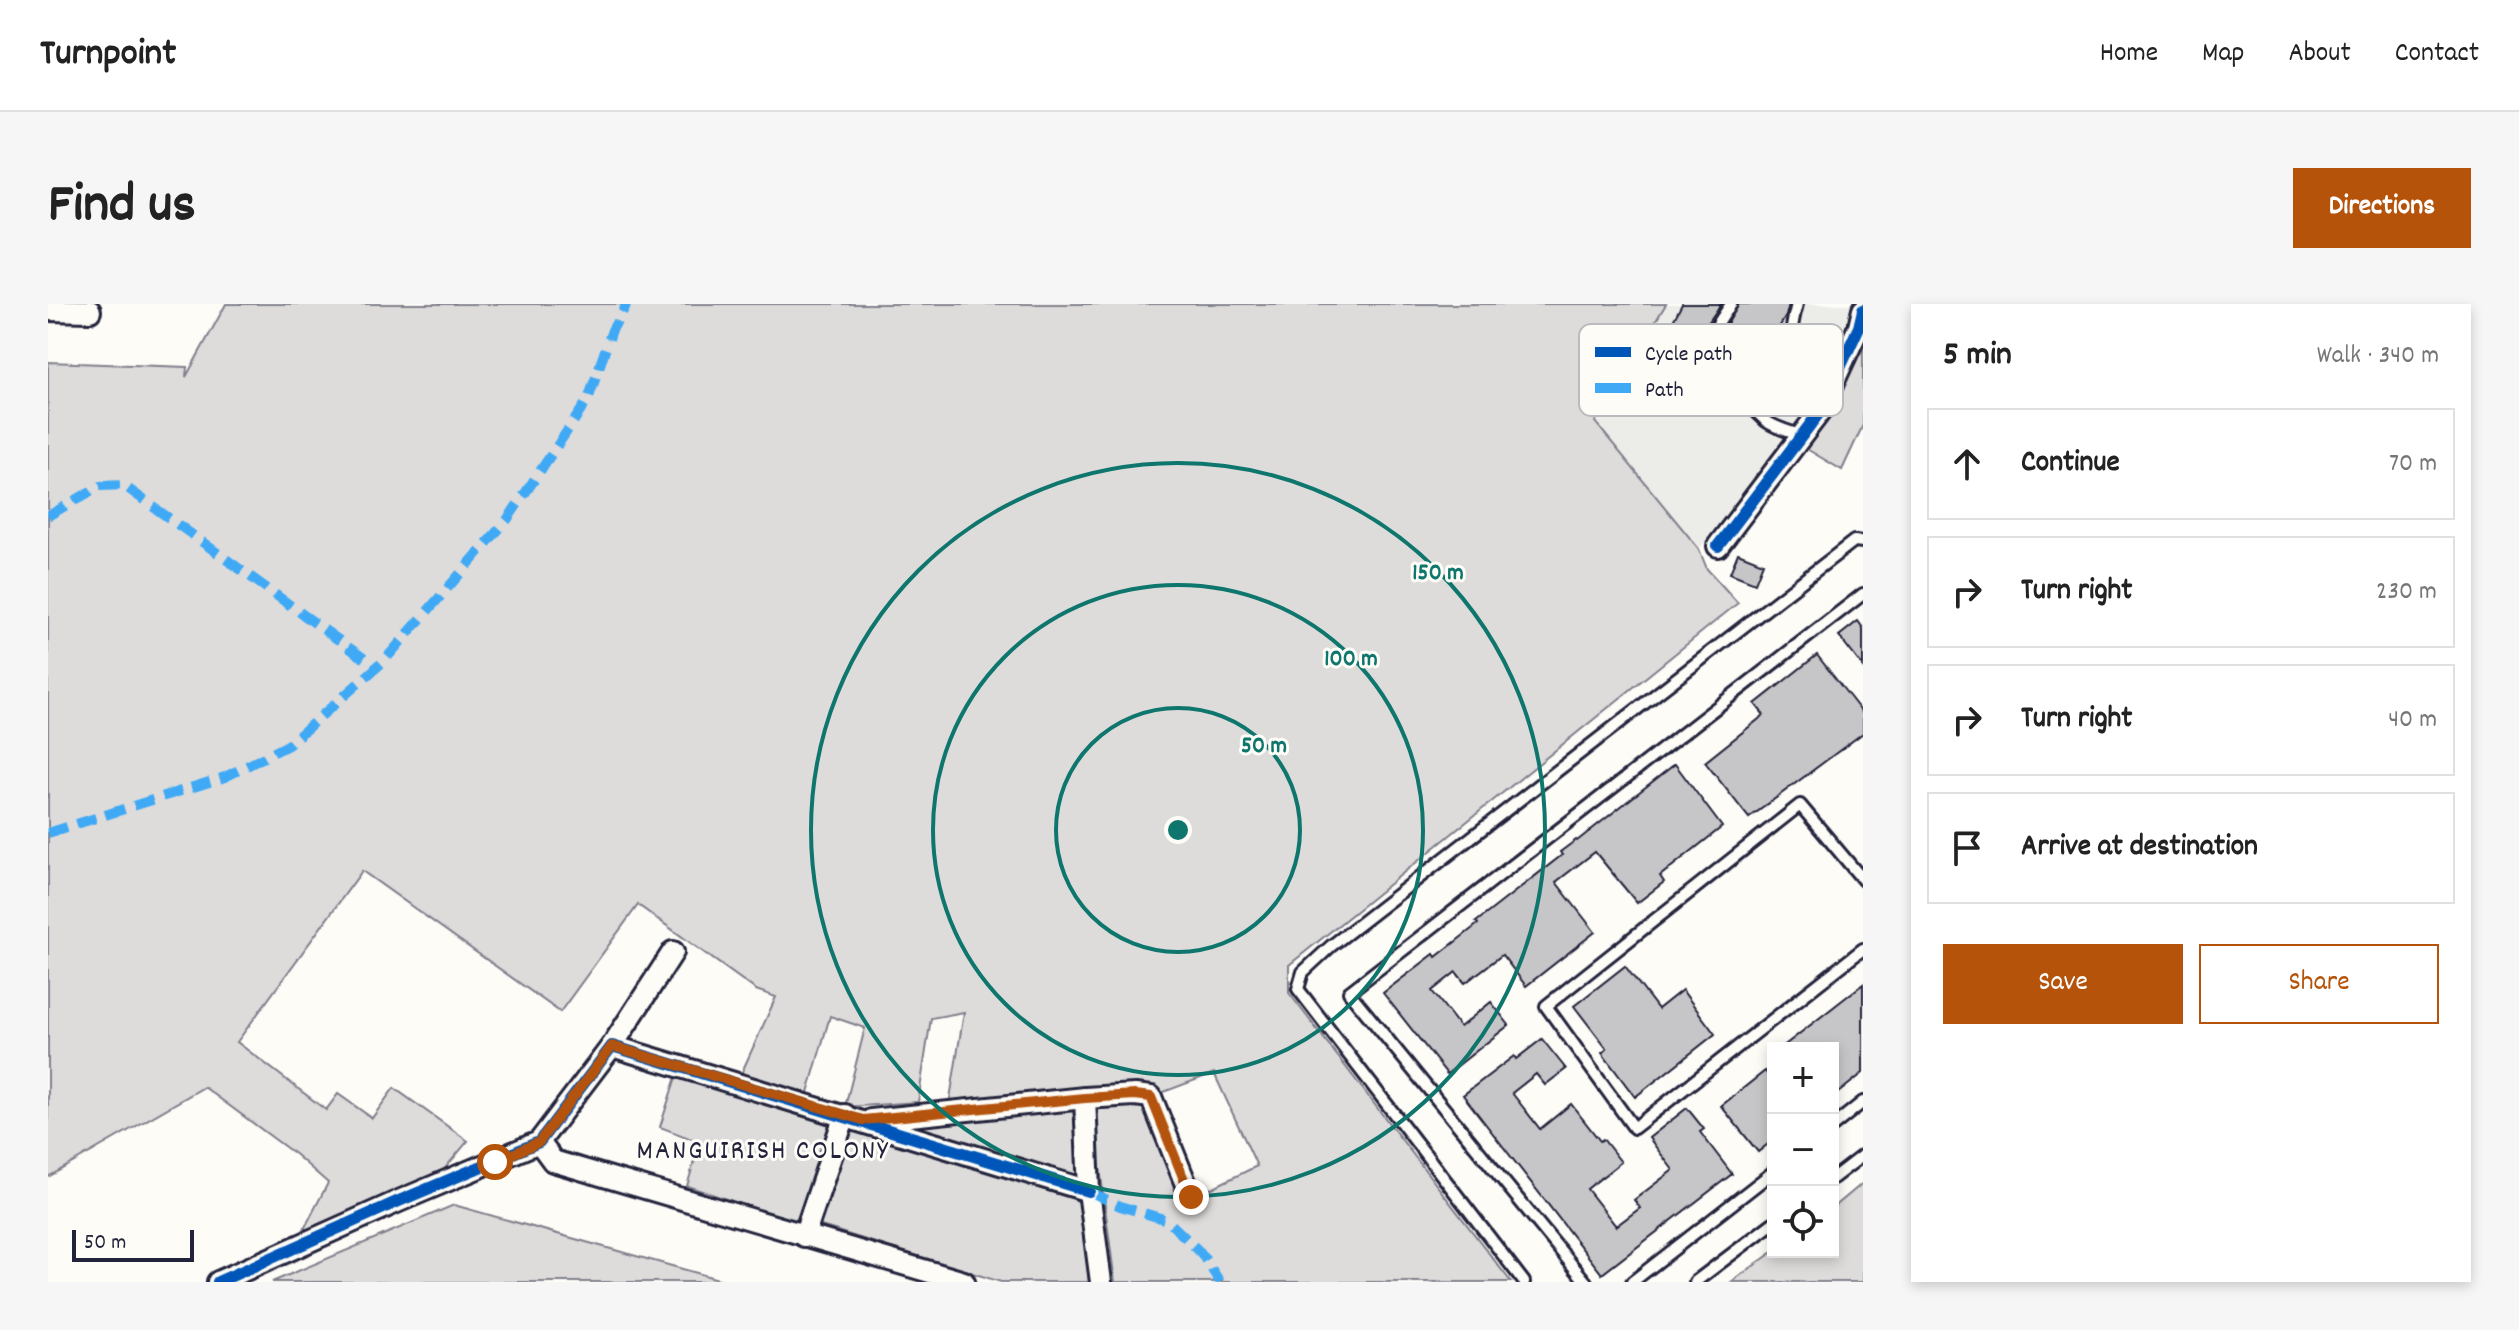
<!DOCTYPE html>
<meta charset="utf-8">
<style>
:root{--surface:#fff;--page:#f6f6f6;--text:#222;--muted:#767676;--line:#e0e0e0;--accent:#b45309}
body{margin:0;font-family:Dekko,sans-serif;background:var(--page);color:var(--text)}
.controls{position:absolute;right:24px;bottom:24px;display:grid;overflow:hidden;border-radius:0px;box-shadow:0 4px 12px #0003}
.controls button{width:72px;height:72px;display:grid;place-items:center;padding:0;border:0;border-bottom:2px solid var(--line);background:var(--surface);color:var(--text);font:40px sans-serif}
.scale{position:absolute;left:24px;bottom:20px;width:122px;box-sizing:border-box;padding-left:8px;border:4px solid #22223b;border-top:0;font-size:22px;line-height:28px;white-space:nowrap;color:#22223b;-webkit-text-stroke:6px #fdfcf7;paint-order:stroke}
.stop{position:absolute;width:24px;height:24px;margin:-18px;border:6px solid #b45309;border-radius:50%;background:#fff}
.stop.end{background:#b45309;border-color:#fff;box-shadow:0 2px 8px #0008}
.list{margin:0;padding:0;list-style:none}
h2{display:flex;justify-content:space-between;align-items:center;height:104px;margin:0;padding:0 32px;font-size:34px}
h2 small{font-size:26px;font-weight:400;color:var(--muted)}
.list li{display:grid;grid-template-columns:52px 1fr auto;gap:24px;align-items:center;box-sizing:border-box;height:112px;margin:0 16px 16px;padding:0 16px;border:2px solid var(--line);border-radius:0px}
.list b{display:block;font-size:30px;white-space:nowrap}
.list em{font-size:26px;font-style:normal;color:var(--muted)}
.actions{display:flex;gap:16px;padding:24px 32px}
.actions a{flex:1;padding:18px 0;border:2px solid var(--accent);border-radius:0px;text-align:center;font-size:28px;color:var(--accent)}
.actions .main{background:var(--accent);color:#fff}
.icon{flex:none;width:44px;height:44px;fill:none;stroke:currentColor;stroke-width:2;stroke-linecap:round;stroke-linejoin:round}
.map{position:relative;flex:none;width:1815px;height:978px;overflow:hidden;border-radius:0px}
header{display:flex;align-items:center;gap:48px;box-sizing:border-box;height:112px;padding:0 40px;background:var(--surface);border-bottom:2px solid var(--line)}
header strong{font-size:38px}
nav{display:flex;gap:44px;margin-inline-start:auto;font-size:28px}
.intro{display:flex;align-items:center;justify-content:space-between;box-sizing:border-box;height:192px;padding:0 48px}
h1{margin:0;font-size:56px}
.button{padding:20px 36px;border-radius:0px;background:var(--accent);color:#fff;font-size:28px;font-weight:700}
main{display:flex;gap:48px;padding:0 48px}
aside{flex:1;background:var(--surface);border-radius:0px;box-shadow:0 4px 12px #0003}
.map>svg:first-child{display:block}
</style>
<header>
<strong>Turnpoint</strong>
<nav><a>Home</a><a>Map</a><a>About</a><a>Contact</a></nav>
</header>
<div class="intro"><h1>Find us</h1><a class="button">Directions</a></div>
<main>
<div class="map">
<svg width="1815" height="978" viewBox="0 0 1815 978">
<rect width="100%" height="100%" fill="#fdfcf7"/>
<filter id="ink" filterUnits="userSpaceOnUse"><feTurbulence type="fractalNoise" baseFrequency=".0125" numOctaves="2"/><feDisplacementMap in="SourceGraphic" scale="16" xChannelSelector="R" yChannelSelector="G"/><feConvolveMatrix kernelMatrix="1 2 1 2 8 2 1 2 1" color-interpolation-filters="sRGB"/></filter>
<g filter="url(#ink)">
<polygon fill="#ecece9" points="1618,0 1806,0 1765,98 1651,245 1547,118"/>
<g fill="#dddcdb" stroke="#807f8b" stroke-width="2">
<polygon points="178,0 1618,0 1547,118 1651,245 1659,265 1690,299 1241,661 1241,689 1463,978 1067,978 1044,804 1102,802 1137,897 1209,862 1166,769 1113,789 1088,783 901,801 916,708 883,714 870,798 797,803 817,724 782,712 759,792 693,770 728,693 708,686 590,601 512,708 314,567 189,738 278,806 290,790 324,814 346,784 420,837 394,868 255,927 280,879 248,851 156,783 0,873 0,58 139,63 138,73"/>
<polygon points="1815,30 1815,121 1794,166 1757,144 1806,59"/>
<polygon points="628,773 785,822 754,920 639,882 652,838 612,823"/>
<polygon points="1025,804 1033,879 852,821"/>
<polygon points="800,824 1020,890 1032,899 1041,978 953,978 770,921"/>
<polygon points="1815,879 1815,978 1683,978 1725,948 1785,948 1785,904"/>
<polygon points="406,901 681,978 224,978"/>
</g>
<g fill="#c6c6c8" stroke="#22223b" stroke-width="2">
<polygon points="1634,0 1673,0 1651,32 1625,17"/>
<polygon points="1691,0 1741,0 1738,12 1714,51 1675,27"/>
<polygon points="1690,249 1715,259 1707,279 1682,269"/>
<polygon points="1810,317 1815,324 1815,363 1791,332"/>
<polygon points="1769,351 1815,410 1815,429 1701,514 1657,458 1716,411 1707,400"/>
<polygon points="1627,460 1674,523 1612,572 1616,578 1589,599 1547,548 1508,578 1547,628 1478,682 1454,651 1417,679 1408,668 1384,687 1412,723 1443,698 1461,721 1399,770 1335,689 1386,650 1388,653 1430,620 1428,618 1514,551 1512,548 1528,536 1529,537"/>
<polygon points="1577,662 1610,705 1634,686 1667,730 1587,793 1554,749 1559,745 1526,702"/>
<polygon points="1815,680 1815,769 1785,793 1785,744 1733,744"/>
<polygon points="1494,735 1518,765 1497,781 1488,770 1464,789 1492,825 1523,800 1552,837 1555,835 1573,858 1539,885 1568,922 1592,904 1586,896 1625,866 1601,834 1639,804 1656,825 1652,828 1684,870 1554,970 1415,791 1466,752 1468,755"/>
<polygon points="1717,767 1725,778 1725,836 1710,848 1673,802"/>
</g>
<g fill="none" stroke-linecap="round" stroke-linejoin="round">
<g stroke="#22223b" stroke-width="16">
<g id="service">
<path d="M1683,0L1664,29C1675,60 1693,95 1718,117C1727,124 1743,128 1754,132"/>
<path d="M1749,0C1744,18 1737,50 1754,63C1759,67 1767,69 1772,72L1789,66"/>
<polyline points="1815,576 1752,501 1498,702 1586,824 1815,645"/>
<polyline points="1785,822 1815,798"/>
<polyline points="1785,874 1815,851"/>
<polyline points="1476,978 1250,685 1255,668 1283,642 1806,237 1815,238"/>
<polyline points="1538,978 1301,688 1815,290"/>
<polyline points="1584,978 1725,868"/>
<polyline points="1647,978 1725,919"/>
</g>
</g>
<g stroke="#22223b" stroke-width="26">
<g id="minor">
<polyline points="0,6 42,7"/>
<polyline points="1670,242 1771,109 1811,23 1815,6"/>
<polyline points="564,742 625,648"/>
<polyline points="1037,794 1041,887 1053,978"/>
<polyline points="823,816 1037,794 1087,791 1103,793 1143,893"/>
<polyline points="491,838 505,857 916,978"/>
<polyline points="756,932 797,811"/>
<polyline points="170,978 351,897 491,838 564,742 1041,887"/>
</g>
</g>
<use href="#service" stroke="#fdfcf7" stroke-width="10"/>
<use href="#minor" stroke="#fdfcf7" stroke-width="20"/>
<g stroke="#3fa9f5" stroke-width="10" stroke-dasharray="20 10" stroke-linecap="butt">
<polyline points="0,212 52,182 75,181 328,363"/>
<polyline points="0,529 177,473 240,441 336,357 459,216 540,96 564,26 579,0"/>
<polyline points="1041,887 1072,902 1119,916 1153,949 1172,978"/>
</g>
<g stroke="#fdfcf7" stroke-width="17">
<g id="cycleway">
<polyline points="1670,242 1771,109 1811,23 1815,6"/>
<polyline points="170,978 351,897 491,838 564,742 1041,887"/>
</g>
</g>
<use href="#cycleway" stroke="#0057b8" stroke-width="12"/>
</g>
</g>
<g fill="none" stroke-linecap="round" stroke-linejoin="round" filter="url(#ink)">
<polyline stroke="#b45309" stroke-width="10" points="447,858 491,838 564,742 815,816 1037,794 1087,791 1103,793 1143,893"/>
</g>
<g fill="none" stroke="#0f766e" stroke-width="4">
<circle cx="1130" cy="526" r="122"/>
<circle cx="1130" cy="526" r="245"/>
<circle cx="1130" cy="526" r="367"/>
</g>
<g text-anchor="middle" dominant-baseline="central" stroke-width="6" stroke-linejoin="round" paint-order="stroke">
<g font-size="28" letter-spacing="2" fill="#22223b" stroke="#fdfcf7">
<text x="715" y="849">MANGUIRISH COLONY</text>
</g>
</g>
<rect x="1531" y="20" width="264" height="92" rx="12" fill="#fdfcf7" stroke="#bbbbbf" stroke-width="2"/>
<rect x="1547" y="43" width="36" height="10" fill="#0057b8"/>
<rect x="1547" y="79" width="36" height="10" fill="#3fa9f5"/>
<g font-size="22" fill="#22223b">
<text x="1597" y="56">Cycle path</text>
<text x="1597" y="92">Path</text>
</g>
<circle cx="1130" cy="526" r="12" fill="#0f766e" stroke="#fdfcf7" stroke-width="4"/>
<g font-size="24" text-anchor="middle" font-weight="bold" fill="#0f766e" stroke="#fdfcf7" stroke-width="6" stroke-linejoin="round" paint-order="stroke">
<text x="1390" y="275">150 m</text>
<text x="1303" y="361">100 m</text>
<text x="1216" y="448">50 m</text>
</g>
</svg>
<div class="controls">
<button>+</button>
<button>−</button>
<button><svg class="icon" aria-label="locate" viewBox="0 0 24 24"><circle cx="12" cy="12" r="6"/><path d="M12 2v4M12 18v4M2 12h4M18 12h4"/></svg></button>
</div>
<div class="scale">50 m</div>
<div class="stop" style="left:447px;top:858px"></div>
<div class="stop end" style="left:1143px;top:893px"></div>
</div>
<aside>
<h2>5 min<small>Walk · 340 m</small></h2>
<ul class="list">
<li><svg class="icon" aria-label="ahead" viewBox="0 0 24 24"><path d="M12 20V5M6 11l6-6 6 6"/></svg><div><b>Continue</b></div><em>70 m</em></li>
<li><svg class="icon" aria-label="right" viewBox="0 0 24 24"><path d="M7 20v-9h11M14 6l5 5-5 5"/></svg><div><b>Turn right</b></div><em>230 m</em></li>
<li><svg class="icon" aria-label="right" viewBox="0 0 24 24"><path d="M7 20v-9h11M14 6l5 5-5 5"/></svg><div><b>Turn right</b></div><em>40 m</em></li>
<li><svg class="icon" aria-label="arrive" viewBox="0 0 24 24"><path d="M6 21V4h12l-3 4 3 4H6"/></svg><div><b>Arrive at destination</b></div></li>
</ul>
<div class="actions"><a class="main">Save</a><a>Share</a></div>
</aside>
</main>
